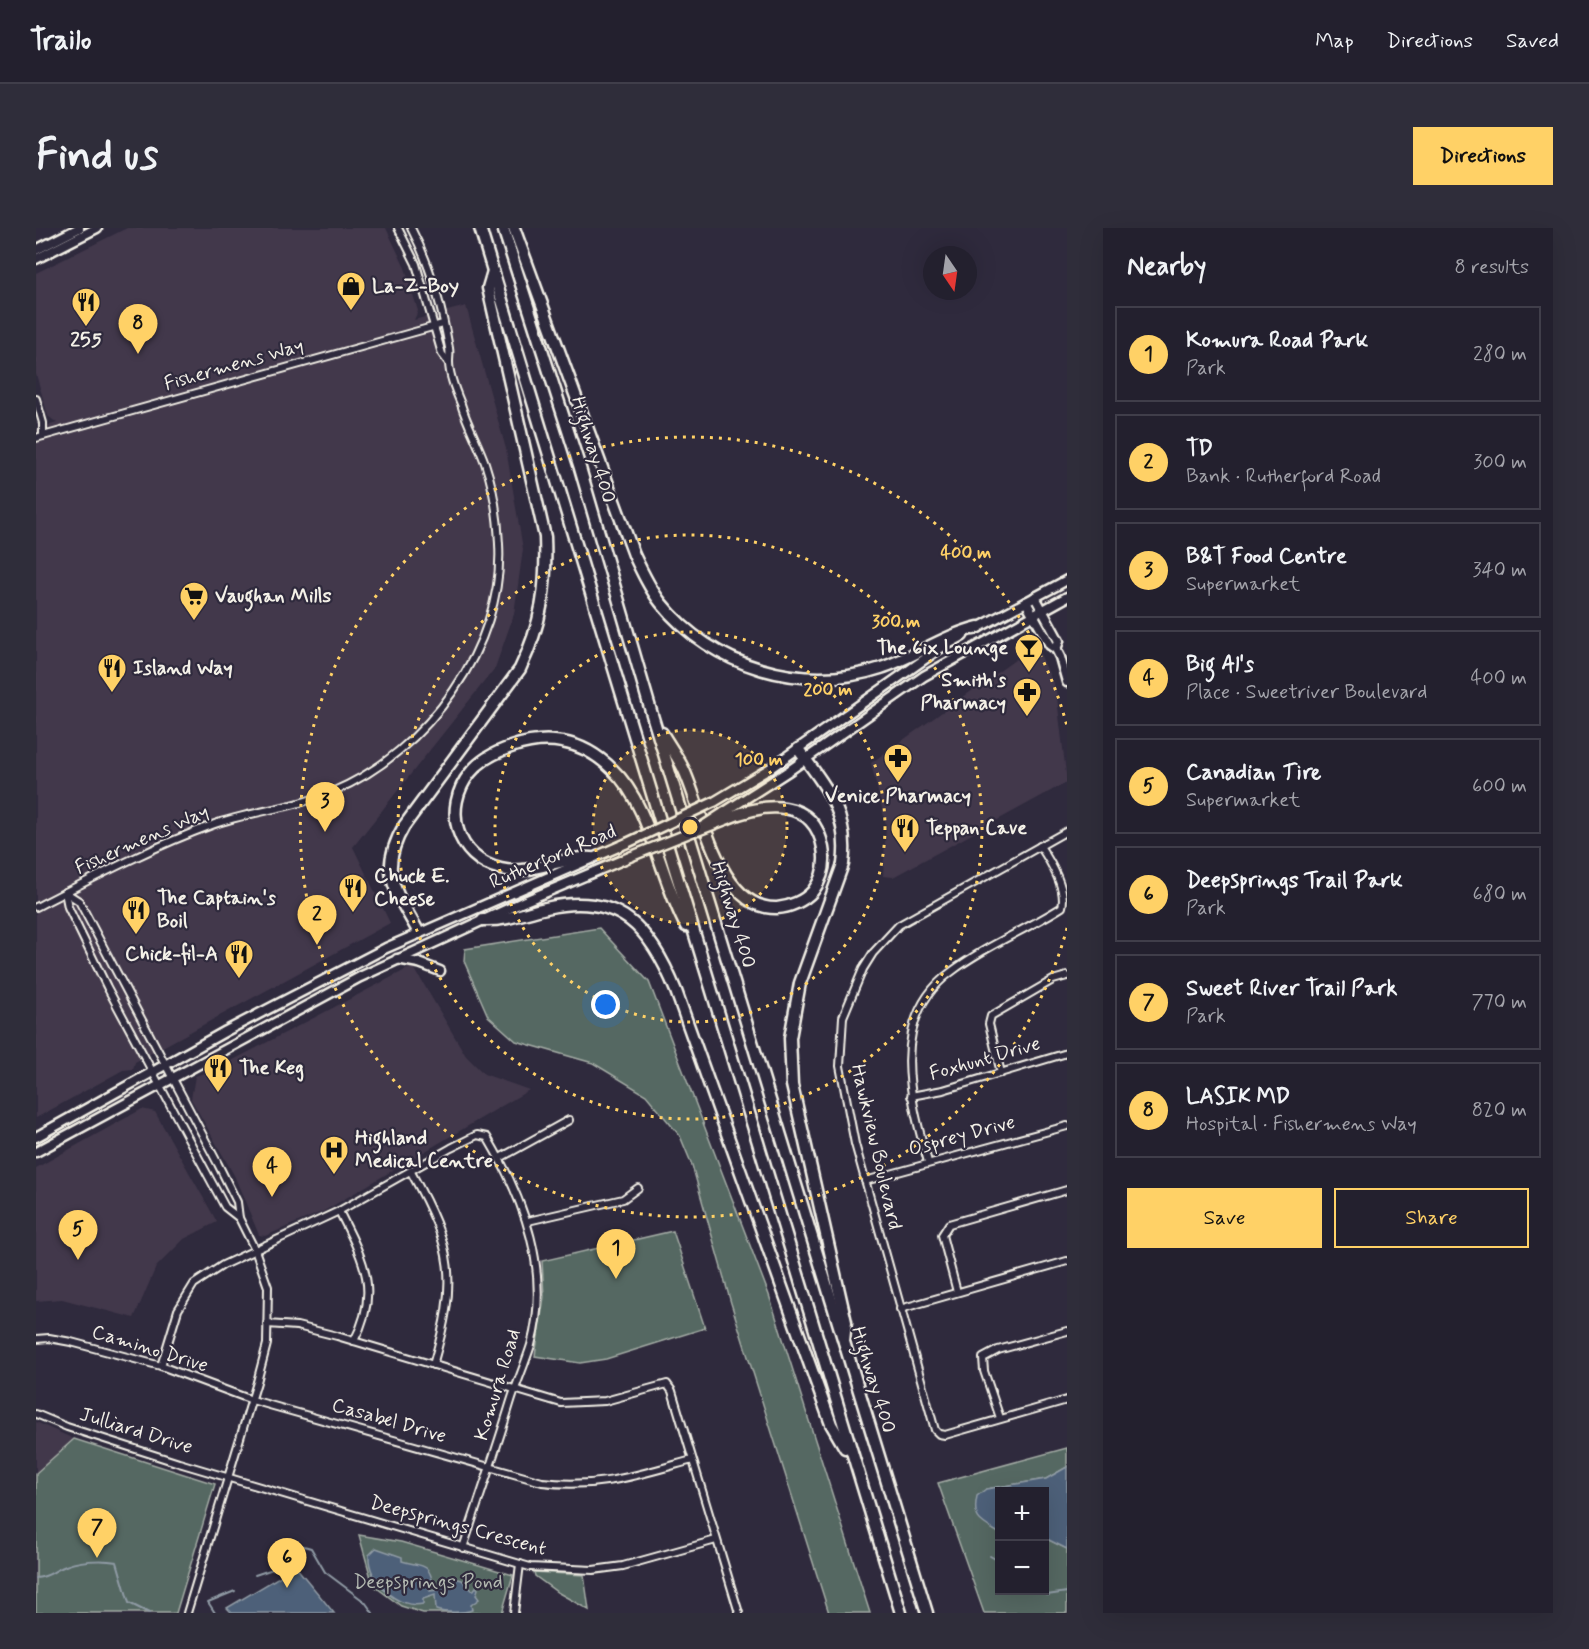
<!DOCTYPE html>
<meta charset="utf-8">
<style>
:root{--surface:#23202e;--page:#2f2d3a;--text:#f1f3f6;--muted:#a3a3aa;--line:#403e4a;--accent:#ffd166}
body{margin:0;font-family:Mynerve,sans-serif;background:var(--page);color:var(--text)}
.controls{position:absolute;right:18px;bottom:18px;display:grid;overflow:hidden;border-radius:0px;box-shadow:0 6px 24px #0002}
.controls button{width:54px;height:54px;display:grid;place-items:center;padding:0;border:0;border-bottom:2px solid var(--line);background:var(--surface);color:var(--text);font:30px sans-serif}
.compass{position:absolute;left:887px;top:18px;width:54px;height:54px;border-radius:50%;background:var(--surface);box-shadow:0 6px 24px #0002;rotate:167deg}
.you{position:absolute;left:570px;top:777px;width:21px;height:21px;margin:-15px;border:4px solid #fff;border-radius:50%;background:#1a73e8;box-shadow:0 0 0 9px #1a73e833}
.badge{display:grid;place-items:center;width:39px;height:39px;border-radius:50%;background:var(--accent);color:#111;font-size:20px;font-weight:700}
.pin{position:absolute;translate:-50% -50px;filter:drop-shadow(0 2px 3px #0008)}
.pin::after{content:'';position:absolute;top:32px;width:21px;height:18px;background:inherit;clip-path:polygon(0 0,100% 0,50% 100%)}
.list{margin:0;padding:0;list-style:none}
h2{display:flex;justify-content:space-between;align-items:center;height:78px;margin:0;padding:0 24px;font-size:26px}
h2 small{font-size:20px;font-weight:400;color:var(--muted)}
.list li{display:grid;grid-template-columns:39px 1fr auto;gap:18px;align-items:center;box-sizing:border-box;height:96px;margin:0 12px 12px;padding:0 12px;border:2px solid var(--line);border-radius:0px}
.list b{display:block;font-size:22px;white-space:nowrap}
.list p{margin:0;font-size:20px;white-space:nowrap;color:var(--muted)}
.list em{font-size:20px;font-style:normal;color:var(--muted)}
.actions{display:flex;gap:12px;padding:18px 24px}
.actions a{flex:1;padding:14px 0;border:2px solid var(--accent);border-radius:0px;text-align:center;font-size:21px;color:var(--accent)}
.actions .main{background:var(--accent);color:#111}
.map{position:relative;flex:none;width:1031px;height:1385px;overflow:hidden;border-radius:0px}
header{display:flex;align-items:center;gap:36px;box-sizing:border-box;height:84px;padding:0 30px;background:var(--surface);border-bottom:2px solid var(--line)}
header strong{font-size:28px}
nav{display:flex;gap:33px;margin-inline-start:auto;font-size:21px}
.intro{display:flex;align-items:center;justify-content:space-between;box-sizing:border-box;height:144px;padding:0 36px}
h1{margin:0;font-size:42px}
.button{padding:15px 27px;border-radius:0px;background:var(--accent);color:#111;font-size:21px;font-weight:700}
main{display:flex;gap:36px;padding:0 36px}
aside{flex:1;background:var(--surface);border-radius:0px;box-shadow:0 6px 24px #0002}
.map>svg:first-child{display:block}
</style>
<header>
<strong>Trailo</strong>
<nav><a>Map</a><a>Directions</a><a>Saved</a></nav>
</header>
<div class="intro"><h1>Find us</h1><a class="button">Directions</a></div>
<main>
<div class="map">
<svg width="1031" height="1385" viewBox="0 0 1031 1385">
<rect width="100%" height="100%" fill="#2f2a3d"/>
<filter id="ink" filterUnits="userSpaceOnUse"><feTurbulence type="fractalNoise" baseFrequency=".0167" numOctaves="2"/><feDisplacementMap in="SourceGraphic" scale="12" xChannelSelector="R" yChannelSelector="G"/><feConvolveMatrix kernelMatrix="1 2 1 2 8 2 1 2 1" color-interpolation-filters="sRGB"/></filter>
<g filter="url(#ink)">
<g fill="#42384b">
<polygon points="91,0 350,0 369,40 382,83 378,92 430,78 470,221 487,321 478,386 459,440 317,619 354,695 99,834 97,841 87,842 0,890 0,201 21,195 12,188 0,146 0,45"/>
<polygon points="1000,417 1020,462 1031,554 857,649 847,648 850,597 835,535"/>
<polygon points="377,738 430,828 448,846 493,862 288,983 229,1008 223,1007 198,947 155,871 159,848 178,842"/>
<polygon points="106,881 119,884 181,994 148,1011 120,1039 98,1090 26,1071 0,1073 0,940"/>
<polygon points="0,1194 38,1211 0,1245"/>
</g>
<g fill="#546862" stroke="#a4aca5" stroke-width="1.5">
<polygon points="563,700 613,754 733,1067 834,1385 793,1385 695,1075 656,937 644,908 610,867 557,835 480,813 452,788 428,733 429,721"/>
<polygon points="637,1003 669,1100 570,1131 544,1135 499,1128 508,1069 506,1033"/>
<polygon points="38,1211 179,1256 140,1385 0,1385 0,1245"/>
<polygon points="1031,1220 1031,1239 1010,1251 950,1261 955,1300 963,1305 963,1362 1008,1362 1009,1310 1031,1321 1031,1385 948,1385 902,1255"/>
<polygon points="323,1307 365,1314 477,1347 466,1385 387,1385 365,1378 337,1357"/>
<polygon points="498,1344 548,1347 553,1382 521,1364 499,1348"/>
</g>
<g fill="#4e6179" stroke="#909ba5" stroke-width="1.5">
<path d="M1031,1239V1321L1009,1310L1008,1264H963V1305C944,1294 936,1291 941,1268L950,1261L1010,1251Z"/>
<path d="M340,1320L366,1329V1333C385,1339 393,1333 397,1356L393,1358L394,1363L402,1362L405,1355L415,1349L426,1352L437,1363L440,1359L442,1361L440,1367L443,1371L435,1377L436,1382C428,1385 409,1385 400,1382L399,1367L387,1371V1376C361,1382 331,1352 333,1327Z"/>
<polygon points="260,1339 298,1385 196,1385 191,1380"/>
</g>
<g fill="none" stroke-linecap="round" stroke-linejoin="round">
<g stroke="#909ba5" stroke-width="2">
<polyline points="954,1328 963,1333"/>
<polyline points="219,1347 243,1339 245,1322 264,1317 275,1320 289,1344 329,1374 337,1385"/>
<path d="M0,1350C14,1348 14,1345 25,1340C41,1332 65,1331 81,1334L93,1375L113,1385"/>
<polyline points="1008,1355 1011,1367 1031,1364"/>
<polyline points="179,1385 172,1374 199,1363"/>
</g>
<g stroke="#f4f1e8" stroke-width="10">
<g id="street">
<polyline points="362,0 380,36 406,126 412,134"/>
<polyline points="0,171 7,195 7,208"/>
<polyline points="0,210 407,96"/>
<polyline points="1031,603 863,697 837,725 827,741 807,789 804,838 819,916 899,1202 903,1206 909,1207 1031,1172"/>
<polyline points="29,664 43,673 182,936 201,974 203,990 219,1022 232,1059 231,1116 221,1154 151,1385"/>
<polyline points="29,664 32,679 71,759 189,979 203,990"/>
<path d="M0,679C57,650 116,619 176,597C215,583 260,580 298,563C390,524 469,418 463,316C462,290 457,259 449,235C442,215 431,196 425,176C420,164 413,148 413,134C413,129 414,125 413,120C406,80 394,36 375,0"/>
<polyline points="965,845 953,796 955,788 1017,752 1031,748"/>
<polyline points="875,868 907,862 1031,825"/>
<polyline points="464,930 533,892"/>
<path d="M892,934C874,871 852,790 915,744C949,718 990,702 1026,679C1031,661 1014,633 1004,618"/>
<path d="M375,944C418,1022 422,1051 397,1137"/>
<polyline points="829,953 1031,898"/>
<path d="M303,983C327,1031 345,1062 318,1113"/>
<polyline points="492,993 587,971 602,960"/>
<polyline points="921,1064 906,1007 913,996 1031,962"/>
<polyline points="864,1081 1031,1033"/>
<polyline points="231,1096 261,1098 301,1108 525,1175 569,1173 631,1156 636,1163 703,1385"/>
<path d="M0,1111L13,1110L35,1114L125,1138L216,1172L506,1254C562,1261 602,1247 656,1232"/>
<path d="M125,1138L142,1082L158,1056L187,1037L303,983L415,920L441,907L451,909C488,971 515,1043 495,1117C489,1136 481,1154 475,1173C460,1222 443,1271 427,1320"/>
<polyline points="0,1186 31,1199 143,1235 494,1339 557,1342 587,1338 680,1312"/>
<polyline points="964,1190 948,1143 947,1130 962,1122 1031,1103"/>
<polyline points="478,1385 484,1336"/>
</g>
</g>
<g stroke="#f4f1e8" stroke-width="13">
<g id="secondary">
<polyline points="0,22 43,0"/>
<polyline points="0,31 61,0"/>
<polyline points="999,369 1023,413 1020,421"/>
<polyline points="990,374 1014,417 1020,421 1024,429 1031,454"/>
<polyline points="938,402 1031,352"/>
<polyline points="678,574 733,541 903,421 927,408"/>
<polyline points="687,585 754,542 888,448 1031,369"/>
<polyline points="361,731 383,735 404,743"/>
<polyline points="0,909 190,803 350,720 591,615"/>
<polyline points="0,924 324,749 489,673 596,628"/>
</g>
</g>
<g stroke="#f4f1e8" stroke-width="15">
<g id="highway">
<polyline points="444,0 865,1385"/>
<polyline points="467,0 544,240 617,490 891,1385"/>
<path d="M478,0L598,327C606,344 614,361 625,375C676,439 767,466 845,440C878,429 909,407 942,399"/>
<path d="M626,505C633,517 641,528 647,540C667,581 682,682 741,680C754,679 768,673 777,663C787,650 790,636 787,620C778,569 728,575 692,590"/>
<path d="M762,521C790,559 814,587 807,636L764,755L754,810L756,857L810,1094L808,1113"/>
<path d="M555,630C525,628 494,648 465,641C420,631 406,580 434,545C452,522 497,508 526,514C545,517 563,528 577,542C614,576 625,653 650,698"/>
<path d="M447,692C472,693 487,685 510,680C584,663 615,701 640,763L795,1196L809,1220"/>
<path d="M383,705C360,663 341,644 368,598L484,441C506,395 511,360 509,309L452,60L457,43"/>
</g>
</g>
<use href="#street" stroke="#2f2a3d" stroke-width="6"/>
<use href="#secondary" stroke="#2f2a3d" stroke-width="8"/>
<use href="#highway" stroke="#2f2a3d" stroke-width="10"/>
<g stroke="#f4f1e8" stroke-width="13" stroke-linecap="butt">
<g id="secondary-bridge">
<polyline points="591,615 678,574"/>
<polyline points="596,628 661,602 687,585"/>
</g>
</g>
<g stroke="#f4f1e8" stroke-width="15" stroke-linecap="butt">
<polyline id="highway-bridge" points="661,602 692,590"/>
</g>
<use href="#secondary-bridge" stroke="#2f2a3d" stroke-width="8"/>
<use href="#highway-bridge" stroke="#2f2a3d" stroke-width="10"/>
</g>
</g>
<circle cx="654" cy="599" r="97" fill="#ffd166" fill-opacity=".12"/>
<g fill="none" stroke="#ffd166" stroke-width="3" stroke-dasharray="3 6">
<circle cx="654" cy="599" r="97"/>
<circle cx="654" cy="599" r="195"/>
<circle cx="654" cy="599" r="292"/>
<path d="M1031 700A390 390 0 1 1 1031 498"/>
</g>
<defs>
<g id="shop-pin" transform="scale(1.5)"><path d="M0 17L-7.5 6A9.5 9.5 0 1 1 7.5 6Z" fill="#ffd166" stroke="#2f2a3d"/><path d="M-5-2.5h2.3a2.7 3.5 0 0 1 5.4 0H5L5.5 6h-11ZM-1.5-2.5h3a1.5 2.3 0 0 0-3 0Z" fill="#111"/></g>
<g id="restaurant-pin" transform="scale(1.5)"><path d="M0 17L-7.5 6A9.5 9.5 0 1 1 7.5 6Z" fill="#ffd166" stroke="#2f2a3d"/><path d="M-5-6h1v4h1v-4h1v4h1v-4h1v5L-1.5 .5V6h-2V.5L-5-1ZM5-6V6H3V1.5H1.5Q1.5-4 5-6Z" fill="#111"/></g>
<g id="supermarket-pin" transform="scale(1.5)"><path d="M0 17L-7.5 6A9.5 9.5 0 1 1 7.5 6Z" fill="#ffd166" stroke="#2f2a3d"/><path d="M-6-5.5h2.5l.6 2H6L4.5 2H-2.5L-4.4-4H-6ZM-1.5 3.2a1.3 1.3 0 1 0 .1 0ZM3 3.2a1.3 1.3 0 1 0 .1 0Z" fill="#111"/></g>
<g id="bar-pin" transform="scale(1.5)"><path d="M0 17L-7.5 6A9.5 9.5 0 1 1 7.5 6Z" fill="#ffd166" stroke="#2f2a3d"/><path d="M-6-5H6L.8 .8V4.5H3.5V6h-7V4.5H-.8V.8Z" fill="#111"/></g>
<g id="pharmacy-pin" transform="scale(1.5)"><path d="M0 17L-7.5 6A9.5 9.5 0 1 1 7.5 6Z" fill="#ffd166" stroke="#2f2a3d"/><path d="M-2-6h4v4h4v4h-4v4h-4v-4h-4v-4h4Z" fill="#111"/></g>
<g id="hospital-pin" transform="scale(1.5)"><path d="M0 17L-7.5 6A9.5 9.5 0 1 1 7.5 6Z" fill="#ffd166" stroke="#2f2a3d"/><path d="M-5-5h3v3.5h4V-5h3V5h-3V1.5h-4V5h-3Z" fill="#111"/></g>
</defs>
<g fill-rule="evenodd">
<use href="#shop-pin" x="315" y="58"/>
<use href="#restaurant-pin" x="50" y="74"/>
<use href="#supermarket-pin" x="158" y="368"/>
<use href="#bar-pin" x="993" y="420"/>
<use href="#restaurant-pin" x="76" y="440"/>
<use href="#pharmacy-pin" x="991" y="464"/>
<use href="#pharmacy-pin" x="862" y="530"/>
<use href="#restaurant-pin" x="869" y="600"/>
<use href="#restaurant-pin" x="317" y="660"/>
<use href="#restaurant-pin" x="100" y="682"/>
<use href="#restaurant-pin" x="203" y="726"/>
<use href="#restaurant-pin" x="182" y="840"/>
<use href="#hospital-pin" x="298" y="922"/>
</g>
<g text-anchor="middle" dominant-baseline="central" stroke-width="4.5" stroke-linejoin="round" paint-order="stroke">
<g font-size="20" font-weight="bold" fill="#f4f1e8" stroke="#2f2a3d" text-anchor="start">
<text x="336" y="58">La-Z-Boy</text>
<text x="50" y="112" text-anchor="middle">255</text>
<text x="179" y="368">Vaughan Mills</text>
<text x="972" y="420" text-anchor="end">The 6ix Lounge</text>
<text x="97" y="440">Island Way</text>
<text x="970" y="452" text-anchor="end">Smith's<tspan x="970" dy="23">Pharmacy</tspan></text>
<text x="862" y="568" text-anchor="middle">Venice Pharmacy</text>
<text x="890" y="600">Teppan Cave</text>
<text x="338" y="648">Chuck E.<tspan x="338" dy="23">Cheese</tspan></text>
<text x="121" y="670">The Captain's<tspan x="121" dy="23">Boil</tspan></text>
<text x="182" y="726" text-anchor="end">Chick-fil-A</text>
<text x="203" y="840">The Keg</text>
<text x="319" y="910">Highland<tspan x="319" dy="23">Medical Centre</tspan></text>
</g>
<g font-size="20" fill="#f4f1e8" stroke="#2f2a3d">
<text transform="translate(198 137) rotate(-16)">Fishermens Way</text>
<text transform="translate(557 222) rotate(73)">Highway 400</text>
<text transform="translate(106 612) rotate(-24)">Fishermens Way</text>
<text transform="translate(517 629) rotate(-23)">Rutherford Road</text>
<text transform="translate(697 687) rotate(73)">Highway 400</text>
<text transform="translate(949 831) rotate(-16)">Foxhunt Drive</text>
<text transform="translate(926 908) rotate(-15)">Osprey Drive</text>
<text transform="translate(840 919) rotate(77)">Hawkview Boulevard</text>
<text transform="translate(114 1121) rotate(17)">Camino Drive</text>
<text transform="translate(837 1152) rotate(73)">Highway 400</text>
<text transform="translate(462 1157) rotate(-73)">Komura Road</text>
<text transform="translate(353 1193) rotate(16)">Casabel Drive</text>
<text transform="translate(100 1203) rotate(17)">Julliard Drive</text>
<text transform="translate(422 1298) rotate(15)">Deepsprings Crescent</text>
</g>
<g font-size="20" fill="#b4bab2" stroke="#2f2a3d">
<text x="392" y="1354">Deepsprings Pond</text>
</g>
</g>
<circle cx="654" cy="599" r="9" fill="#ffd166" stroke="#2f2a3d" stroke-width="3"/>
<g font-size="18" text-anchor="middle" font-weight="bold" fill="#ffd166" stroke="#2f2a3d" stroke-width="4.5" stroke-linejoin="round" paint-order="stroke">
<text x="930" y="330">400 m</text>
<text x="860" y="399">300 m</text>
<text x="792" y="467">200 m</text>
<text x="723" y="537">100 m</text>
</g>
</svg>
<div class="controls">
<button>+</button>
<button>−</button>
</div>
<svg class="compass" viewBox="-18 -18 36 36"><path d="M0-13l5 13h-10z" fill="#e53935"/><path d="M0 13l5-13h-10z" fill="#a3a3aa"/></svg>
<div class="you"></div>
<div class="pin badge" style="left:580px;top:1051px">1</div>
<div class="pin badge" style="left:281px;top:717px">2</div>
<div class="pin badge" style="left:289px;top:604px">3</div>
<div class="pin badge" style="left:236px;top:969px">4</div>
<div class="pin badge" style="left:42px;top:1032px">5</div>
<div class="pin badge" style="left:251px;top:1360px">6</div>
<div class="pin badge" style="left:61px;top:1330px">7</div>
<div class="pin badge" style="left:102px;top:126px">8</div>
</div>
<aside>
<h2>Nearby<small>8 results</small></h2>
<ul class="list">
<li><span class="badge">1</span><div><b>Komura Road Park</b><p>Park</p></div><em>280 m</em></li>
<li><span class="badge">2</span><div><b>TD</b><p>Bank · Rutherford Road</p></div><em>300 m</em></li>
<li><span class="badge">3</span><div><b>B&amp;T Food Centre</b><p>Supermarket</p></div><em>340 m</em></li>
<li><span class="badge">4</span><div><b>Big Al's</b><p>Place · Sweetriver Boulevard</p></div><em>400 m</em></li>
<li><span class="badge">5</span><div><b>Canadian Tire</b><p>Supermarket</p></div><em>600 m</em></li>
<li><span class="badge">6</span><div><b>Deepsprings Trail Park</b><p>Park</p></div><em>680 m</em></li>
<li><span class="badge">7</span><div><b>Sweet River Trail Park</b><p>Park</p></div><em>770 m</em></li>
<li><span class="badge">8</span><div><b>LASIK MD</b><p>Hospital · Fishermens Way</p></div><em>820 m</em></li>
</ul>
<div class="actions"><a class="main">Save</a><a>Share</a></div>
</aside>
</main>
